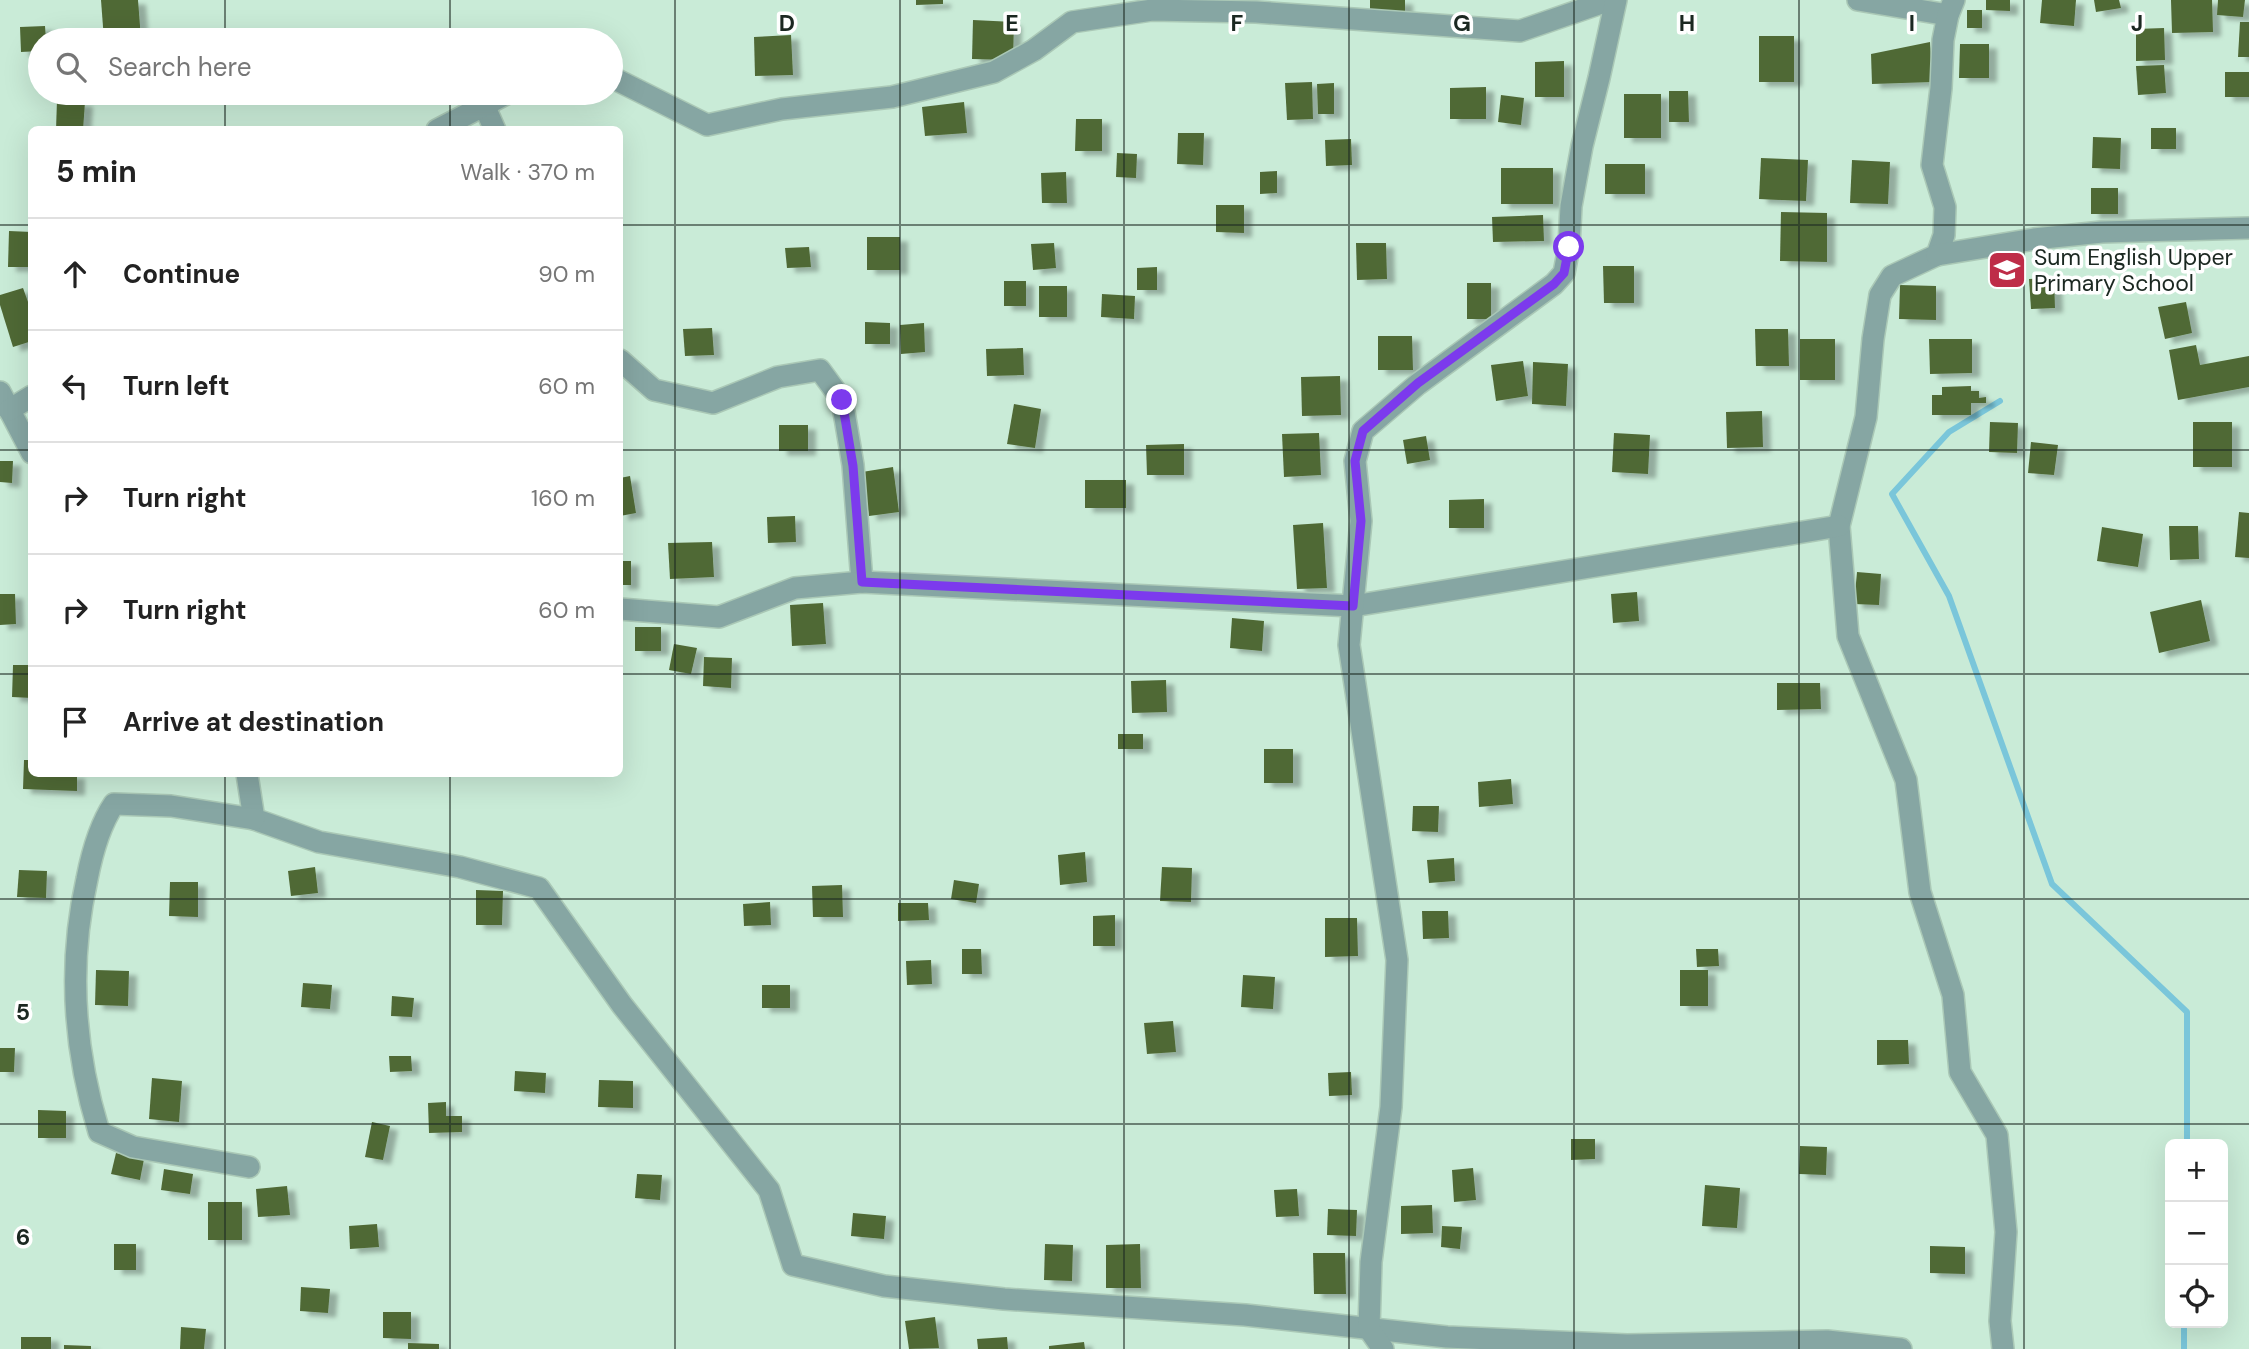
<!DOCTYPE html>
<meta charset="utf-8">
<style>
:root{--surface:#fff;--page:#f6f6f6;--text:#222;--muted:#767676;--line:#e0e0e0}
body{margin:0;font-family:"DM Sans",sans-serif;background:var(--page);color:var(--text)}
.controls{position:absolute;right:21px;bottom:21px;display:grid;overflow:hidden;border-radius:10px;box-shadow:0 7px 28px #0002}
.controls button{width:63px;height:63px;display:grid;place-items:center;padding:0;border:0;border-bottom:2px solid var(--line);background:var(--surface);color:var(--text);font:35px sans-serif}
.stop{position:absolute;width:21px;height:21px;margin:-16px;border:5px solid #7c3aed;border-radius:50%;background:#fff}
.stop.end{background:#7c3aed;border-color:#fff;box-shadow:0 2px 7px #0008}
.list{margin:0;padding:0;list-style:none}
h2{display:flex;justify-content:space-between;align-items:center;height:91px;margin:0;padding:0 28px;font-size:30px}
h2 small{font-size:23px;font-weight:400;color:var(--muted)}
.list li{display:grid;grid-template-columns:46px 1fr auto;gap:21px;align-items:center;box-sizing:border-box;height:112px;padding:0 28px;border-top:2px solid var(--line)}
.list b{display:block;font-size:26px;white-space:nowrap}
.list em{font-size:23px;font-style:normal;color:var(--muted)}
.icon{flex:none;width:38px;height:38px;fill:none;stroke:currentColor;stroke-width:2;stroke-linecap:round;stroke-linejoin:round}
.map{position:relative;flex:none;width:2249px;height:1349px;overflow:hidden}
.search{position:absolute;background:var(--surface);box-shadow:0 7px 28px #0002;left:28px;top:28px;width:595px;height:77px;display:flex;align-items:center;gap:18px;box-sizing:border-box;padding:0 24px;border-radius:38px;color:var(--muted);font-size:26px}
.panel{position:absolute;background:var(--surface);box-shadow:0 7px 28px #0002;left:28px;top:126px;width:595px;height:651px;border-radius:10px}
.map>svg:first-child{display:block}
</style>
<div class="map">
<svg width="2249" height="1349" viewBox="0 0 2249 1349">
<defs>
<filter id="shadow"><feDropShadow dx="8" dy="4.5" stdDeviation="2" flood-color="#0004"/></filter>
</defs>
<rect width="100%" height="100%" fill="#c9ebd7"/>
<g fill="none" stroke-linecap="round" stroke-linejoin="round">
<g stroke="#7ac6da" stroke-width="6">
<polyline points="2000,401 1949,432 1892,494 1949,596 2052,884 2187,1012 2187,1144"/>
<polyline points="2184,1349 2184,1323"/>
</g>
</g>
<g fill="#506936" filter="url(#shadow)">
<polygon points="101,0 138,0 141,39 104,40"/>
<polygon points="916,0 943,0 943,4 916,5"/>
<rect x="1370" y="0" width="35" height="13"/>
<polygon points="1986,0 2010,0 2010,11 1986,10"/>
<polygon points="2042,0 2076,0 2074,26 2040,23"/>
<polygon points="2094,0 2119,0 2121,8 2096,12"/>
<polygon points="2171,0 2212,0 2213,32 2172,33"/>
<polygon points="2218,0 2245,0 2243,17 2217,15"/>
<rect x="1967" y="10" width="15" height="18"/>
<polygon points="973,20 1014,22 1013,60 972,59"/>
<polygon points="2240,22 2249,22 2249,57 2238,57"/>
<polygon points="45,26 46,40 40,40 40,51 21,52 20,27"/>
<polygon points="2164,28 2165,60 2136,61 2136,29"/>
<polygon points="791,35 793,75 755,76 754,37"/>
<rect x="1759" y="36" width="35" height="46"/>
<polygon points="1930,42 1932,82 1872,84 1871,54"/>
<polygon points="1960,44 1989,44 1989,78 1959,78"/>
<polygon points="1564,61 1564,97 1535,97 1535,62"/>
<polygon points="2164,65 2166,93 2138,95 2136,66"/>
<rect x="2225" y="72" width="24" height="25"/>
<polygon points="1312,82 1313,119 1287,120 1285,83"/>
<polygon points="1334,83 1334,114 1318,114 1317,84"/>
<polygon points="1486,87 1486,119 1450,119 1450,88"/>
<polygon points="1669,91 1688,91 1689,122 1669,122"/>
<rect x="1624" y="94" width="37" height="44"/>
<polygon points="1501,95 1524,98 1521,125 1498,122"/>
<polygon points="57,100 85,102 83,130 56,130"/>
<polygon points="964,102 967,133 925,136 922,107"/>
<polygon points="1076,119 1102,119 1102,151 1075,151"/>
<rect x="2151" y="128" width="25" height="21"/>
<polygon points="1178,133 1204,133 1203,165 1177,164"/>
<polygon points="2093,137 2121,138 2120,169 2092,168"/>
<polygon points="1351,139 1352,165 1326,166 1325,140"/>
<polygon points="1117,153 1137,154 1136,178 1116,177"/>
<polygon points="1761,158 1808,160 1806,201 1759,199"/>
<polygon points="1852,160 1890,162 1888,204 1850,203"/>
<rect x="1605" y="164" width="40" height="30"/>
<rect x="1501" y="168" width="52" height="36"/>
<polygon points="1277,171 1277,193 1260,194 1260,172"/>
<polygon points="1066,172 1067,203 1042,203 1041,173"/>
<rect x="2091" y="188" width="27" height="26"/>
<polygon points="1216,205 1244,205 1244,233 1216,232"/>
<polygon points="1781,212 1827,213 1827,262 1780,261"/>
<polygon points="1543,215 1544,241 1493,242 1492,217"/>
<polygon points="9,231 32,232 32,267 8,267"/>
<rect x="867" y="237" width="33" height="33"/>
<polygon points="1054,243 1056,268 1033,270 1031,244"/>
<polygon points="1356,243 1386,243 1387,279 1357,280"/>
<polygon points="809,247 811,267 787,268 785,248"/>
<polygon points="1603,266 1634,266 1634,303 1604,303"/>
<polygon points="1157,267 1157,290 1137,290 1137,268"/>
<polygon points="2054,278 2055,308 2031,309 2029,279"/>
<rect x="1004" y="281" width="22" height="25"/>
<rect x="1467" y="283" width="24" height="36"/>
<polygon points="1900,285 1936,286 1936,320 1899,319"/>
<rect x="1039" y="286" width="28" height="31"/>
<polygon points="23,288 32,313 32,341 13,347 0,305 0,295"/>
<polygon points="1102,294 1135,296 1134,319 1101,317"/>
<polygon points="2186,302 2192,333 2165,339 2158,307"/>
<polygon points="865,322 890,323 890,344 865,344"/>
<polygon points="924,323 925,352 901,354 900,325"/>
<polygon points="712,328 714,355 685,356 683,329"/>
<polygon points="1755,329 1788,329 1789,366 1756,366"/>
<polygon points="1378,336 1412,336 1413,370 1378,370"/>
<rect x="1800" y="339" width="35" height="41"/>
<polygon points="1929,339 1972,339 1972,373 1930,374"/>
<polygon points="2196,345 2200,365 2249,356 2249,387 2178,400 2169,350"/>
<polygon points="1023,348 1024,375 987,376 986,349"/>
<polygon points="1523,361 1528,396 1496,401 1491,365"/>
<polygon points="1533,362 1568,364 1566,406 1532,404"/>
<polygon points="1340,376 1341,415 1302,416 1301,377"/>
<polygon points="1971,386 1971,391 1979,391 1979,398 1986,397 1986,403 1971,403 1971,415 1932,415 1932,395 1942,395 1942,387"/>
<polygon points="1014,404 1041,409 1035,448 1007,444"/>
<polygon points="1762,411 1763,447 1727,448 1726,412"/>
<polygon points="1990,422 2018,423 2017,453 1989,452"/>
<rect x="2193" y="422" width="39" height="45"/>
<rect x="779" y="425" width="29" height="26"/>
<polygon points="1319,433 1321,475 1284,477 1282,434"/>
<polygon points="1614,433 1650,435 1648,474 1612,472"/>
<polygon points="1426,436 1430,460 1407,464 1403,440"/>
<polygon points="2031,442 2058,445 2054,475 2028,473"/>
<polygon points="1184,444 1184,475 1147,475 1146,445"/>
<polygon points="0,461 13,461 12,483 0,482"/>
<polygon points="893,467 899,512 869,516 862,472"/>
<polygon points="630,476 636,513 620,516 620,478"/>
<rect x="1085" y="480" width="41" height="28"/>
<polygon points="1484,499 1484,528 1449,528 1449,500"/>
<polygon points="2239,512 2249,513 2249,558 2235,557"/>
<polygon points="795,516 796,542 768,543 767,517"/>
<polygon points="1323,523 1327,588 1297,589 1293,525"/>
<polygon points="2169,526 2198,526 2199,559 2170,560"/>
<polygon points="2102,527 2143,534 2138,567 2097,561"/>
<polygon points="712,542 714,577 670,579 668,543"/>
<rect x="620" y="561" width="11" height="24"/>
<polygon points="1857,572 1881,574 1879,605 1854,604"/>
<polygon points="1637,592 1639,621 1613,623 1611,594"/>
<polygon points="0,594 15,594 16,624 0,625"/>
<polygon points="2201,600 2210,641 2159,653 2150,612"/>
<polygon points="823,603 826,644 792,646 790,605"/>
<polygon points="1232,618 1264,621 1262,651 1230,648"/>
<rect x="635" y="627" width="26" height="24"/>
<polygon points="674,644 697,648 691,674 669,670"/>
<polygon points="704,657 732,658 731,688 703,686"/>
<polygon points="13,665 32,665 32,698 12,697"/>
<polygon points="1166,680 1167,712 1132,713 1131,681"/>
<polygon points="1777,683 1820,683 1821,709 1777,710"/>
<rect x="1118" y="734" width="25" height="15"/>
<rect x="1264" y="749" width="29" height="34"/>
<polygon points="24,760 32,760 32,774 77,774 77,791 23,789"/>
<polygon points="1511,779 1513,804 1479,807 1478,782"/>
<polygon points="1413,806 1439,806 1438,832 1412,831"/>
<polygon points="1085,852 1087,882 1060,885 1058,855"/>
<polygon points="1454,858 1455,881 1429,883 1427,860"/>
<polygon points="315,867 318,893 291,896 288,871"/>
<polygon points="1162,867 1192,868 1191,902 1160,901"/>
<polygon points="19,870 47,871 46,898 17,897"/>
<polygon points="954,880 979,884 976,903 951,899"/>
<polygon points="170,882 198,882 198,917 169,916"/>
<polygon points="842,885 843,917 813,917 812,886"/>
<polygon points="476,890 503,891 502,925 476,925"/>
<polygon points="770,902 771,925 744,926 743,904"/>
<polygon points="898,903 928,903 929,920 898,921"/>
<polygon points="1422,911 1448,911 1449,938 1423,939"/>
<polygon points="1115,915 1115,946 1093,946 1093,916"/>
<polygon points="1325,918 1357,918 1358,956 1325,957"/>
<polygon points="962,949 981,949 982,974 962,974"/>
<polygon points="1696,949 1718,949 1719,966 1697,967"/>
<polygon points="931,960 932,984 907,985 906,961"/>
<polygon points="96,970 129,971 128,1006 95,1005"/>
<rect x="1680" y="970" width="28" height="36"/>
<polygon points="1243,975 1275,977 1273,1009 1241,1007"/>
<polygon points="303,983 332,985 330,1009 301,1007"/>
<rect x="762" y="985" width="28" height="23"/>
<polygon points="392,996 414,998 412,1017 391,1016"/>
<polygon points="1173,1021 1176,1052 1147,1054 1144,1023"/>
<polygon points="1877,1040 1908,1040 1909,1064 1877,1065"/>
<polygon points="0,1048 15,1048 14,1072 0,1072"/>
<polygon points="389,1056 411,1056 412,1071 390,1072"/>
<polygon points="515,1071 546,1073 545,1093 514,1091"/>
<polygon points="1351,1072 1352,1095 1329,1096 1328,1073"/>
<polygon points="152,1078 182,1081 179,1122 149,1119"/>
<polygon points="599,1080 633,1081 633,1108 598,1107"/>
<polygon points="446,1102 446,1116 462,1116 462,1132 429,1133 428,1103"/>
<polygon points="38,1110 66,1111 66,1138 38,1138"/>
<polygon points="372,1122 390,1126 383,1160 365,1157"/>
<polygon points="1571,1139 1595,1139 1595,1159 1571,1160"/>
<polygon points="1800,1146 1827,1147 1826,1175 1799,1174"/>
<polygon points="116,1153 144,1159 140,1180 111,1174"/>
<polygon points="1473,1168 1476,1200 1454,1202 1452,1170"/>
<polygon points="164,1169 193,1174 190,1194 161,1190"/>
<polygon points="637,1174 662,1175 660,1200 635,1198"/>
<polygon points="1705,1185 1740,1188 1737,1228 1702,1226"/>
<polygon points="287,1186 290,1215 258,1217 256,1189"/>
<polygon points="1297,1189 1299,1216 1276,1217 1274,1190"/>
<rect x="208" y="1202" width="34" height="38"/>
<polygon points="1432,1205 1433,1233 1401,1234 1401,1206"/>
<polygon points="1328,1209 1357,1210 1356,1236 1327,1235"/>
<polygon points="853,1213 886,1216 884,1239 851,1236"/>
<polygon points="377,1224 379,1247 350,1249 349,1226"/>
<polygon points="1442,1226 1462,1227 1460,1249 1441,1247"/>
<rect x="114" y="1244" width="22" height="26"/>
<polygon points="1045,1244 1073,1245 1072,1281 1044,1280"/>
<polygon points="1140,1244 1141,1288 1106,1288 1106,1245"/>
<polygon points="1930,1246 1965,1247 1965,1274 1930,1273"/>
<polygon points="1313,1253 1345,1253 1346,1294 1314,1294"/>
<polygon points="301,1287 330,1289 328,1313 300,1311"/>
<polygon points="383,1312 411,1312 411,1339 383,1338"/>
<polygon points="935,1317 939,1348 909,1349 905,1321"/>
<polygon points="181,1327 206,1329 204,1349 180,1349"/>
<rect x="21" y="1337" width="30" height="12"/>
<polygon points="1007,1337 1008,1349 978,1349 977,1339"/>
<polygon points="1084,1342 1085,1349 1049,1349 1049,1346"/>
<polygon points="408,1343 439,1344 439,1349 408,1349"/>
<polygon points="64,1345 91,1346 91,1349 64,1349"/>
</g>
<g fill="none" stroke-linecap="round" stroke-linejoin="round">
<g stroke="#aac8b6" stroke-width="24">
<g id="minor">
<polyline points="1858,0 1948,15"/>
<polyline points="1954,0 1948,15 1943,40 1941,88 1932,165 1945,207 1944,235 1937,255 1892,276 1880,295 1873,339 1866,417 1839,526 1848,636 1906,780 1920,892 1953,995 1960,1072 1997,1135 2006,1232 2000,1321 2003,1349"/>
<polyline points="611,77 707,125 782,109 892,97 994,72 1034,50 1072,22 1152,10 1256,12 1520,31 1610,0"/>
<polyline points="484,105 495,130"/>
<polyline points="437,130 508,93"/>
<polyline points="1937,255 2034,239 2102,232 2249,228"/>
<polyline points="620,360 654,390 713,403 778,377 820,370 842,400 853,465 862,582"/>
<polyline points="0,392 32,453"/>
<polyline points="9,410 32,396"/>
<polyline points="620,609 719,617 795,588 862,582 1353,606 1839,526"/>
<polyline points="247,774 254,819 319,842 460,867 539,888 622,1005 769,1190 793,1265 884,1286 1004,1299 1245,1315 1447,1337 1627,1345 1827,1341 1901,1349"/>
<path d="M249,1167L133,1147L99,1132C74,1050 68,963 87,879C92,853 99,826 114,804L171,806L254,819"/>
<polyline points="1383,1349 1369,1329 1371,1262 1391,1107 1397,960 1349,645 1361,521 1355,461 1363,431 1418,384 1554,284 1564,273 1569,247 1571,206 1582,146 1599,78 1616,0"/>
</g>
</g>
<use href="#minor" stroke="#86a6a3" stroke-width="21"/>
</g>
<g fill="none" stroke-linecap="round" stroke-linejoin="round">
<polyline stroke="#7c3aed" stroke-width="9" points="842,400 853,466 862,582 1353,606 1361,521 1355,461 1363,431 1418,383 1554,284 1564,273 1569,247"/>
</g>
<path fill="none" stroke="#1b2821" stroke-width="2" stroke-opacity="0.55" d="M225,0V40M450,0V40M675,0V1349M900,0V1349M1124,0V1349M1349,0V1349M1574,0V1349M1799,0V1349M2024,0V1349M225,93V130M450,93V130M0,225H32M620,225H2249M0,450H32M620,450H2249M0,674H32M620,674H2249M225,774V1349M450,774V1349M0,899H2249M0,1124H2249"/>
<defs>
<g id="school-square" transform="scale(2.0125)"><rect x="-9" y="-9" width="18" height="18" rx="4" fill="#be2d48" stroke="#fff"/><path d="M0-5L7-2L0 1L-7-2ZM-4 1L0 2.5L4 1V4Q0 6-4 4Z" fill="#fff"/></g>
</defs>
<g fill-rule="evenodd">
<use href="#school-square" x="2007" y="270"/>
</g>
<g text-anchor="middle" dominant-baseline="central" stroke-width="7" stroke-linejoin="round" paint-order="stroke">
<g font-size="23" fill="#1b2821" stroke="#fff" text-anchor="start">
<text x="2034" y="257">Sum English Upper<tspan x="2034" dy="26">Primary School</tspan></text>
</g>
</g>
<g font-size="23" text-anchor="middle" font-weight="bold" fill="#1b2821" stroke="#fff" stroke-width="7" stroke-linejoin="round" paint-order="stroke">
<text x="787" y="31">D</text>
<text x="1012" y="31">E</text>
<text x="1237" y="31">F</text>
<text x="1462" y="31">G</text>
<text x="1687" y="31">H</text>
<text x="1912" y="31">I</text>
<text x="2137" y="31">J</text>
<text x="23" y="1020">5</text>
<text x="23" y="1245">6</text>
</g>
</svg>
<div class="controls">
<button>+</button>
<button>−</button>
<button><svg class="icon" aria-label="locate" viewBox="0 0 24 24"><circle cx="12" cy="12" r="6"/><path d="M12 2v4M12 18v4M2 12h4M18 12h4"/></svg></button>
</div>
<div class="stop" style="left:1569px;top:247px"></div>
<div class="stop end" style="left:842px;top:400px"></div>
<div class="search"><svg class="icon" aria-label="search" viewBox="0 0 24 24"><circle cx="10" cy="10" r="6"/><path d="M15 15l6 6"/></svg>Search here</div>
<section class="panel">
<h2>5 min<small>Walk · 370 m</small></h2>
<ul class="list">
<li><svg class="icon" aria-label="ahead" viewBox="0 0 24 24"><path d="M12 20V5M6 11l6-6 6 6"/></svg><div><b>Continue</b></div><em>90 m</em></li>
<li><svg class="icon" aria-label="left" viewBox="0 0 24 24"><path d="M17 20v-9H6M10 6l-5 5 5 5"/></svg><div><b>Turn left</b></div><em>60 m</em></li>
<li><svg class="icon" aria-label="right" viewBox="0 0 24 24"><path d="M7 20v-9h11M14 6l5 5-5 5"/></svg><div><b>Turn right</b></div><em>160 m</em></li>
<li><svg class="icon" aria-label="right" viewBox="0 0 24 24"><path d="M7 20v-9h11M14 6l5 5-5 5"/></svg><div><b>Turn right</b></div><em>60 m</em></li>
<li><svg class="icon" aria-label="arrive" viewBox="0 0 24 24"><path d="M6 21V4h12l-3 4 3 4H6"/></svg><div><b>Arrive at destination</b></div></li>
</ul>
</section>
</div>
